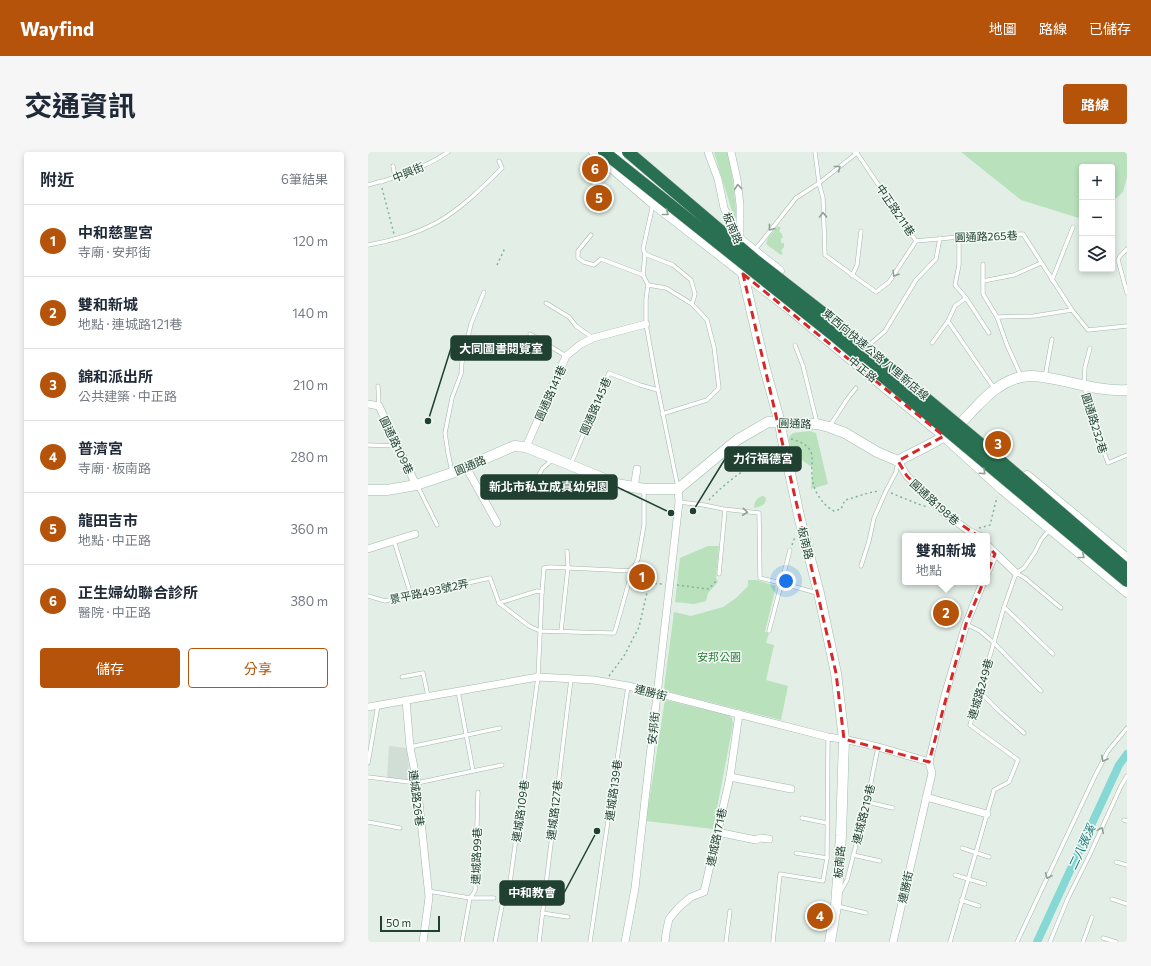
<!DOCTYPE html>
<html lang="zh-TW">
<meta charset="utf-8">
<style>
:root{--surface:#fff;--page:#f6f6f7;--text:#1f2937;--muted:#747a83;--line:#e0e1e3;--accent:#b45309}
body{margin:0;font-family:Commissioner,"Noto Sans TC",sans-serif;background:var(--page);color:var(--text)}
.controls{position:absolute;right:12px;top:12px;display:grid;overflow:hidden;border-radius:4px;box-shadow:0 2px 6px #0003}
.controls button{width:36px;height:36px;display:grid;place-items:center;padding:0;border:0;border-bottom:1px solid var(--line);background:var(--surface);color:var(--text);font:20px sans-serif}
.scale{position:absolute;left:12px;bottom:10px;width:60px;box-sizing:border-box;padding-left:4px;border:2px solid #204132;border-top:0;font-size:11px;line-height:14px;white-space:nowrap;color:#204132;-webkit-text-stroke:3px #f3faf5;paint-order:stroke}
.you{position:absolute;left:418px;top:429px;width:14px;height:14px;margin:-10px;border:3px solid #fff;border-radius:50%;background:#1a73e8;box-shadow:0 0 0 6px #1a73e833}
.badge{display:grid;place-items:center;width:26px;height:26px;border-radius:50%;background:var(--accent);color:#fff;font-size:13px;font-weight:700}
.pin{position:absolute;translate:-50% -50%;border:2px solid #fff;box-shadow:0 1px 4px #0006}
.popup{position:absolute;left:534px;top:381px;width:88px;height:52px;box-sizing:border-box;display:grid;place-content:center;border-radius:4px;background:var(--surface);filter:drop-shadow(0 1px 3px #0005);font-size:13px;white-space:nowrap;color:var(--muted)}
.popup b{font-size:15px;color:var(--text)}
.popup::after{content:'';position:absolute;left:50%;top:100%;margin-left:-8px;border:8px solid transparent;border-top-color:var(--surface)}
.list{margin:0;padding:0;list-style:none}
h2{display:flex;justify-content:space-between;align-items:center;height:52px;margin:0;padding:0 16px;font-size:17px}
h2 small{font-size:13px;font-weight:400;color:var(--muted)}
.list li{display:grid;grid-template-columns:26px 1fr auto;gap:12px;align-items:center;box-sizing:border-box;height:72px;padding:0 16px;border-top:1px solid var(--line)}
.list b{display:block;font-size:15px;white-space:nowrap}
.list p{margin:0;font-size:13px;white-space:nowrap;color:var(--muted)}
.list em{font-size:13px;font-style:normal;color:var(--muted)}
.actions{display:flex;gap:8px;padding:12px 16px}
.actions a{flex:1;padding:9px 0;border:1px solid var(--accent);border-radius:4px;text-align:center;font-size:14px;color:var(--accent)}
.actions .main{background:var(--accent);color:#fff}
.icon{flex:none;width:22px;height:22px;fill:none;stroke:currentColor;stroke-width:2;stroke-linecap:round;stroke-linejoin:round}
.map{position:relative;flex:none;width:759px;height:790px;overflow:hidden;border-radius:4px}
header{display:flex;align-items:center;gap:24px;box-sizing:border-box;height:56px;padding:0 20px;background:var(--accent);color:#fff}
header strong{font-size:19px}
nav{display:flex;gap:22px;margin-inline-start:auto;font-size:14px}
.intro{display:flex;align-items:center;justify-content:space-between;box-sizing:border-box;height:96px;padding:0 24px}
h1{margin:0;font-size:28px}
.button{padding:10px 18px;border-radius:4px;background:var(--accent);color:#fff;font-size:14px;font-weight:700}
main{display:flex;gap:24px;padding:0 24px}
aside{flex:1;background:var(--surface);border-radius:4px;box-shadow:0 2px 6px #0003}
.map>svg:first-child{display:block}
</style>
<header>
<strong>Wayfind</strong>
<nav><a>地圖</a><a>路線</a><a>已儲存</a></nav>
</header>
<div class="intro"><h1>交通資訊</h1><a class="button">路線</a></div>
<main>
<aside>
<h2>附近<small>6筆結果</small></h2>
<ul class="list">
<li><span class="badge">1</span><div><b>中和慈聖宮</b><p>寺廟 · 安邦街</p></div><em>120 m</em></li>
<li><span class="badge">2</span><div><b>雙和新城</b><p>地點 · 連城路121巷</p></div><em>140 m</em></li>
<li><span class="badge">3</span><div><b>錦和派出所</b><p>公共建築 · 中正路</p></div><em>210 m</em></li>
<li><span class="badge">4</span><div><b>普濟宮</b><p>寺廟 · 板南路</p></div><em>280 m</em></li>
<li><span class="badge">5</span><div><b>龍田吉市</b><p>地點 · 中正路</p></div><em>360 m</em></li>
<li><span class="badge">6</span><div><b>正生婦幼聯合診所</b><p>醫院 · 中正路</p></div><em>380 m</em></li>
</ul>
<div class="actions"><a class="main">儲存</a><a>分享</a></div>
</aside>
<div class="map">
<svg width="759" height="790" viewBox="0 0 759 790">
<rect width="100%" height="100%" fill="#e2eee6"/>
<polygon fill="#d0ded5" points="21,594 39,596 42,629 19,626"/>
<g fill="#b9e1bc">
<polygon points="346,0 359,0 363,14 369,66 366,66"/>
<polygon points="593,0 759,0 759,25 755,40 744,50 744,15 714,15 714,67 653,48"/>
<polygon points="410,74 413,76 411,79 414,82 415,86 413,86 413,91 416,91 416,95 413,99 415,101 413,103 398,92 400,86"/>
<polygon points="442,279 448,281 460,332 443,337 445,316 424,301 421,288 421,285 425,281"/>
<path d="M395,344L398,346C398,354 392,354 386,356C386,350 389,345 395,344Z"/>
<polygon points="340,394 351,394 348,426 350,430 340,441 338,449 326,452 307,450 312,406"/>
<polygon points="380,428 388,428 408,434 397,480 401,481 398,491 406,493 398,528 420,534 413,568 298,539 296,536 306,460 323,464 355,455 368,446 380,434"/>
<polygon points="297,548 360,563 364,566 365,572 345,677 278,669"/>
</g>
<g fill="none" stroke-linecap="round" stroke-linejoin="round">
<polyline stroke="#86d8d4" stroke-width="8" points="669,790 751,613 759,602"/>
<g stroke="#a4b7ac" stroke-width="4.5">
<g id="lane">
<polyline points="447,0 451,31 455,46 457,103 508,140 521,130 548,89"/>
<polyline points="486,0 489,1 548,89 591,85 655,82 704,158 720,178 759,174"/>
<polyline points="25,14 27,25"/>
<path d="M0,33L14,29L13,30C36,22 60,14 80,0"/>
<polyline points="285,52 275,97 277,102 275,123 280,133 278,147 278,172 290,238 310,336"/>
<polyline points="223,83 210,99 210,106 216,110 226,113 233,107 275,123"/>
<polyline points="591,85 591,113 587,133 598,146 621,181"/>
<path d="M0,93C23,89 47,82 68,71C93,57 114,36 134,16L131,9"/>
<polyline points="759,97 752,104 750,108 759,141"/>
<polyline points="386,98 391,93 428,46 451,31 489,1"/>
<polyline points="277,102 305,113 323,128 327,142 324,152"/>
<polyline points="615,112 615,142 629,165 639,193 653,224"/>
<polyline points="484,124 489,113 493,79"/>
<polyline points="684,128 705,75"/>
<polyline points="615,129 646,123 673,111"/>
<polyline points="280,133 298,136 324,152 339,168 346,195 351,236 339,248 294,262"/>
<polyline points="178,151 201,165 208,174 225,186"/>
<polyline points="629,165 666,164 704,158"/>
<polyline points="580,169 626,236"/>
<polyline points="162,182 198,204"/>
<polyline points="564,191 580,169 587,154 598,146"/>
<polyline points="427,193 435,214 449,271"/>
<polyline points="501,193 517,179 548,128 568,107 572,86"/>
<polyline points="722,196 717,215 716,234 728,278 740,311 759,303"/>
<polyline points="677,225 684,187"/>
<polyline points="10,234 11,254"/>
<polyline points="461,275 480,246 488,236"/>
<polyline points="0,293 29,294"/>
<polyline points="203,312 241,221 272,233 290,238"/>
<polyline points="84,320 80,301 77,281 84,246 93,222 94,210 103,172 116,140"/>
<polyline points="49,333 69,373"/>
<polyline points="164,337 174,317 185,307"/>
<polyline points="311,350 336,353 355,357 391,361 392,426 413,431 449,441"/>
<polyline points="26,389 43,443"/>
<polyline points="493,414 501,389 506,366 518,339 528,320 530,310"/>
<polyline points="648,421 657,426 693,456"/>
<polyline points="351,422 357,358"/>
<polyline points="174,440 176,416 182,415 264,419 270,407 276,373 276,339"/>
<polyline points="0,444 17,449 122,426 131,451 161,474 172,479 242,481 246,481 248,476 264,419"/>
<polyline points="636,455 685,502"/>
<polyline points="598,472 612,479 626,491 673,539"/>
<polyline points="193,479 200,415 199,399"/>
<polyline points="401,479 422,398"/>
<polyline points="34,525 55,521 60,544"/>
<polyline points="612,540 632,560 656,581"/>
<polyline points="42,595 132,576"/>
<polyline points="0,611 10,553"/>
<polyline points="105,619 134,613"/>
<polyline points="0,625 49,631 105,619 90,539"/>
<polyline points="499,650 525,656"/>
<polyline points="434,666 459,671"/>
<polyline points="756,668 759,669"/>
<polyline points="0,670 32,676"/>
<polyline points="594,696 621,705"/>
<polyline points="428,701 459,706"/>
<polyline points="485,703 512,709"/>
<polyline points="748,710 759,713"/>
<polyline points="587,723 617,732"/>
<polyline points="60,739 102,746 126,746"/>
<polyline points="473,739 479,728 499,650 510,595"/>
<polyline points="744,747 759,752"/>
<polyline points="593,748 611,754"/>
<polyline points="469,754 498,761"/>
<polyline points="449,759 465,762"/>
<polyline points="174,761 200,765"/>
<polyline points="735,786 748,790"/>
<polyline points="94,790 102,746 107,739 110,640"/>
<polyline points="127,790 135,749 140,745 170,525 174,440 169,439 131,451"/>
<polyline points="171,790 203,527"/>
<polyline points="222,790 260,534"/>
<polyline points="358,790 362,759"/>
<polyline points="405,790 412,722 455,729 459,706 460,585"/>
<polyline points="582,790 626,638 641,630 650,608 602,573 636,455 648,421 656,416 667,400 673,388 681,378"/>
<polyline points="649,790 727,624 740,599 759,576"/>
<polyline points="682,790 700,746 722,702 753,634 759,624"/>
<polyline points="715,790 724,765"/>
</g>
</g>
<g stroke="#a4b7ac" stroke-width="8">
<g id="street">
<polyline points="340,0 350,27 356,56 372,88"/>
<polyline points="363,0 369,27 372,53 372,86"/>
<polyline points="0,252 11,254 48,333"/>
<polyline points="158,295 198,204 213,192 225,186 278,172"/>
<polyline points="530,309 539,324 575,360 601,379 611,384"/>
<polyline points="98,315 129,371"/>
<polyline points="266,336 269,317"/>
<polyline points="619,393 648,421"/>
<polyline points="0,397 47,382"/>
<polyline points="619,421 627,402"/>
<polyline points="38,548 42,595 49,631 61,745 55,790"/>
<path d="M0,555L170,525L226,528L260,534L289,541L460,585C494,589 528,600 561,610L564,621L525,790"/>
<polyline points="561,610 577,543 598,472 615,430"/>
<polyline points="362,625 423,637"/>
<polyline points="558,645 619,662"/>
<polyline points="349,680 388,688 392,686 401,687"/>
<polyline points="257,790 267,736 311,350 310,337"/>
<polyline points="297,790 298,781 301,767 311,755 323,745 336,740 362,625 371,562"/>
</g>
</g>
<g stroke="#a2beaf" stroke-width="11">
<g id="secondary">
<polyline points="226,0 285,51 423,158 576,284 634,337 759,440"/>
<polyline points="248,0 288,32 309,51"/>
<polyline points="372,88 411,119"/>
<polyline points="374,106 375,122 396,213 412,271 414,284 432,368 451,441 468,521 476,587 473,684 468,754 462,790"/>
<polyline points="659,324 759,407"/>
<path d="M0,338H19L48,333L84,321L146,294L158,295L249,332L276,337H310L369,288L400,270L449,272L461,275L477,281L509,300L530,309C545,300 562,294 576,284C582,280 588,276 593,271C599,265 604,259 610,253C624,238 643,223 665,224C697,226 727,240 759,238"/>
</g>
</g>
<g stroke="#80b49a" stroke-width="1.5" stroke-dasharray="2 3" stroke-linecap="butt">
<polyline points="14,36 26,82"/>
<polyline points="129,113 137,96"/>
<path d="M423,287C430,289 437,291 442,298C446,305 443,315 444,323C444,337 454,353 466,359L473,357L477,348C490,345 499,340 512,339"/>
<polyline points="523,341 550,352 559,355"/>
<path d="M341,348C360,328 384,311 409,300"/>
<polyline points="611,376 622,373 629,345"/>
<polyline points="424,393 427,385"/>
<polyline points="267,429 277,431 295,432"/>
<polyline points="309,433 340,437 346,432 349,427"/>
<polyline points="241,524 256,504 271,475 281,432"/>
</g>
<use href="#lane" stroke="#fff" stroke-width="3.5"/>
<use href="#street" stroke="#fff" stroke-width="7"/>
<use href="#secondary" stroke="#fff" stroke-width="10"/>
<g stroke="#c1cac6" stroke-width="13" stroke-linecap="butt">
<g id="highway-bridge">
<polyline points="236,0 463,181 759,429"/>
<polyline points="260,0 388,109 460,165 620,298 759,418"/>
</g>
</g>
<use href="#highway-bridge" stroke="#297053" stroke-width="12"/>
</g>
<defs><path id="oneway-chevron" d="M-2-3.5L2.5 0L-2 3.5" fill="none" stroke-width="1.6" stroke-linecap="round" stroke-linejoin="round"/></defs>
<g stroke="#90a098">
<use href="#oneway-chevron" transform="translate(470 16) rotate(-38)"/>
<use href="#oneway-chevron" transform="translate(370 35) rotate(-96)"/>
<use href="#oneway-chevron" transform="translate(298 61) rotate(38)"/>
<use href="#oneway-chevron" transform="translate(455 63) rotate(-92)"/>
<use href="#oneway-chevron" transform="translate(403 76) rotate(128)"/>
<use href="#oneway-chevron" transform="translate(527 122) rotate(123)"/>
<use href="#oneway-chevron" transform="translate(615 320) rotate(42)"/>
<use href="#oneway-chevron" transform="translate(377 360) rotate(6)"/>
<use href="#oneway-chevron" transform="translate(714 404) rotate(39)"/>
<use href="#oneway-chevron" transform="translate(736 607) rotate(118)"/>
<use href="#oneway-chevron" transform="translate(733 678) rotate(-65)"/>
<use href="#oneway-chevron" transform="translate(680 724) rotate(115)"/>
</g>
<path fill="none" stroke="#d62828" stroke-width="3" stroke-dasharray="8 5" stroke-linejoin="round" d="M375,122L576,284L530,309L539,324L575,360L610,384L627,402L598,472L561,610L476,587L468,521Z"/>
<g text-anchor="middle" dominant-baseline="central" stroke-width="3" stroke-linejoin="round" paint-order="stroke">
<g font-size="11" fill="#204132" stroke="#f3faf5">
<text transform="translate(40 20) rotate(-22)">中興街</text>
<text transform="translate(528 58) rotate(56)">中正路211巷</text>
<text transform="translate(365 76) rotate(67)">板南路</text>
<text transform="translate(618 84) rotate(-2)">圓通路265巷</text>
<text transform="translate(508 202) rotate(40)">東西向快速公路 八里新店線</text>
<text transform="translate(495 217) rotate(39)">中正路</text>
<text transform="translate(182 241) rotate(-66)">圓通路141巷</text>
<text transform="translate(227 254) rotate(-67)">圓通路145巷</text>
<text transform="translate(427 271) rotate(2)">圓通路</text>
<text transform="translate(727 271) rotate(73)">圓通路232巷</text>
<text transform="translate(29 293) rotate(64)">圓通路109巷</text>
<text transform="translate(102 313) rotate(-23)">圓通路</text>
<text transform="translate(567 350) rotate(42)">圓通路198巷</text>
<text transform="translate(438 391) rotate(76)">板南路</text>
<text transform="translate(61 439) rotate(-12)">景平路493號2弄</text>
<text transform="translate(612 537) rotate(-74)">連城路249巷</text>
<text transform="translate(283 540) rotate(14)">連勝街</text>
<text transform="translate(285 576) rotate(-84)">安邦街</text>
<text transform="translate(245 638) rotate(-82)">連城路139巷</text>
<text transform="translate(49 646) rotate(83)">連城路26巷</text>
<text transform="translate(186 658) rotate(-83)">連城路127巷</text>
<text transform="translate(152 659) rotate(-82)">連城路109巷</text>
<text transform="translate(495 662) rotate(-76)">連城路219巷</text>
<text transform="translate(348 685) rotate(-78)">連城路171巷</text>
<text transform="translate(108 704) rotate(-88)">連城路99巷</text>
<text transform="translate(471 710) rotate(-85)">板南路</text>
<text transform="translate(537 735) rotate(-77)">連勝街</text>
</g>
<g font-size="11" fill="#277b37" stroke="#f3faf5">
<text x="351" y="504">安邦公園</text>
</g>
<g font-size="12" font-style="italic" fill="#157c7a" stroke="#f3faf5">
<text transform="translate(713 695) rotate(-65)">二八張溪</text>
</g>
</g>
<path fill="none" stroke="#204132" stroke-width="1.5" d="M60 269L83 196M325 359L357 307M303 361L249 335M229 679L196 741"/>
<g fill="#204132" stroke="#f3faf5" stroke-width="1.5">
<circle cx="60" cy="269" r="4"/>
<circle cx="325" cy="359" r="4"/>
<circle cx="303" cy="361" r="4"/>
<circle cx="229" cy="679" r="4"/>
</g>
<g fill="#204132" stroke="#204132" stroke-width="1.5">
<rect x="83" y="184" width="100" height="24" rx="4"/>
<rect x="357" y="295" width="76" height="24" rx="4"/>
<rect x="113" y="323" width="136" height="24" rx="4"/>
<rect x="132" y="729" width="64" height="24" rx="4"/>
</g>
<g font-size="12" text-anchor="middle" font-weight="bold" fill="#fff">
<text x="133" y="201">大同圖書閱覽室</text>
<text x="395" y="311">力行福德宮</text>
<text x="181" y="339">新北市私立成真幼兒園</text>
<text x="164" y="745">中和教會</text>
</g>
</svg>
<div class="controls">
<button>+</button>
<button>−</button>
<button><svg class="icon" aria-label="layers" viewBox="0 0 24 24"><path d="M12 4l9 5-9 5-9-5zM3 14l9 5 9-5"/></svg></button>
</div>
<div class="scale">50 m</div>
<div class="you"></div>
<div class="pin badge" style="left:274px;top:425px">1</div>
<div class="pin badge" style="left:578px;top:461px">2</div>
<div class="popup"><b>雙和新城</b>地點</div>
<div class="pin badge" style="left:630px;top:292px">3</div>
<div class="pin badge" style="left:452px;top:764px">4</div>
<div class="pin badge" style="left:231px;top:46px">5</div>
<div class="pin badge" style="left:227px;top:17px">6</div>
</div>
</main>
